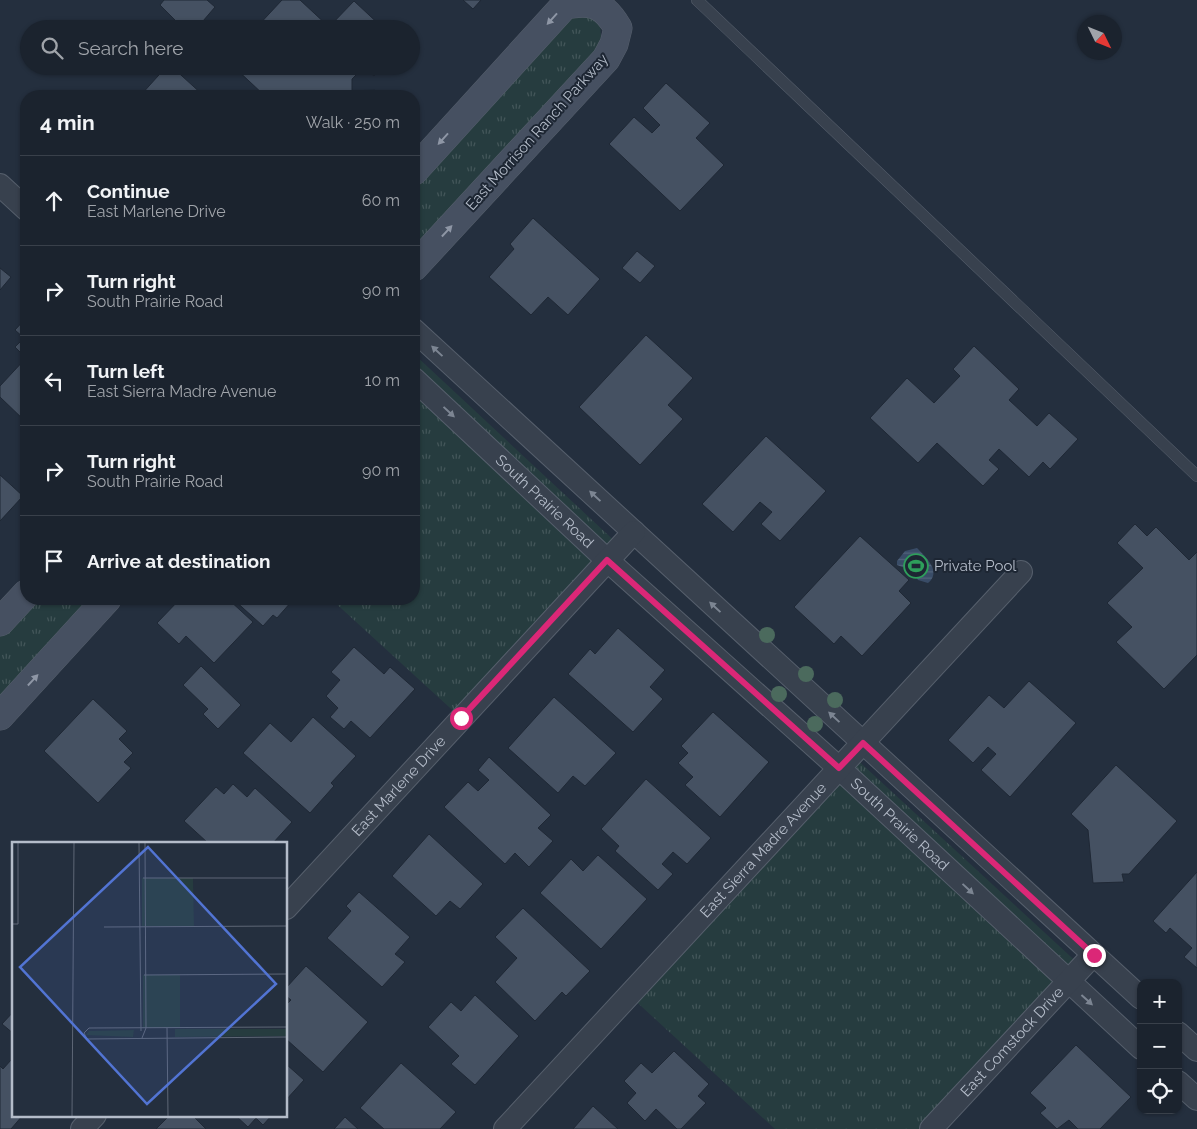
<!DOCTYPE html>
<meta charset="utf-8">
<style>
:root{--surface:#1b232e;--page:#282f3a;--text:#f1f3f6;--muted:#a0a4aa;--line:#39404a}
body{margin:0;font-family:Raleway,sans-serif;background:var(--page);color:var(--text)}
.controls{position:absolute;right:15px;bottom:15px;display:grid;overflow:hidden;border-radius:10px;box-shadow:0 1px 4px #0004}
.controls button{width:45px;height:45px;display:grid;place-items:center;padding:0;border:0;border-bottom:1px solid var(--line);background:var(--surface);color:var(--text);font:25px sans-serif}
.compass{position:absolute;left:1077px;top:15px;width:45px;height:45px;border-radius:50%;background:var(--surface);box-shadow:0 1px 4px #0004;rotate:133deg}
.stop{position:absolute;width:15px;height:15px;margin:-11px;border:4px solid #db2777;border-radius:50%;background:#fff}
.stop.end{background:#db2777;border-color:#fff;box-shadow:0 1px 5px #0008}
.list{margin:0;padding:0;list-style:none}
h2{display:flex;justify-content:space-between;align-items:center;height:65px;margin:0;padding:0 20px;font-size:21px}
h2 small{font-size:16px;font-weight:400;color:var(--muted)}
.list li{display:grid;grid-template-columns:32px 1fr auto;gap:15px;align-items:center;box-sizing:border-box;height:90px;padding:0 20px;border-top:1px solid var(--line)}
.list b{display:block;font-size:19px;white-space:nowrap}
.list p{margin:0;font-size:16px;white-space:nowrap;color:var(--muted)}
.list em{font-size:16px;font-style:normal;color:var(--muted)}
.icon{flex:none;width:28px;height:28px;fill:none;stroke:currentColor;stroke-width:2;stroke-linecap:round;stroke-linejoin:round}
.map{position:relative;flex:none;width:1197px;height:1129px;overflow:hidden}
.search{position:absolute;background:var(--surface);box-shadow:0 1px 4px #0004;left:20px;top:20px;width:400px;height:55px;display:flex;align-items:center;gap:12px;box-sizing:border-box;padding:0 18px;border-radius:28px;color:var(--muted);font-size:19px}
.panel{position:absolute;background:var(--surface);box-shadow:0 1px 4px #0004;left:20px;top:90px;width:400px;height:515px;border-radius:20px}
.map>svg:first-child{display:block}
</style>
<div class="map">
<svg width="1197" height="1129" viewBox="0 0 1197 1129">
<defs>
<pattern id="park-tufts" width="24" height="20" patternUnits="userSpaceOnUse" patternTransform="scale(1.25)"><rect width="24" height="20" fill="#263c3f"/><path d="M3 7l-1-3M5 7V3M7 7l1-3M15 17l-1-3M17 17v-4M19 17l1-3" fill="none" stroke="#435659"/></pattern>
<pattern id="water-rules" width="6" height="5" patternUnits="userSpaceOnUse" patternTransform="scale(1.25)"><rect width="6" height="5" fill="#394c67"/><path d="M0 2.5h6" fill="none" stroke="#53647b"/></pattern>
</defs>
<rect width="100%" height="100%" fill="#242f3e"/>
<g fill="url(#park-tufts)">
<polygon points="578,15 587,16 600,24 601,36 599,48 414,249 414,186 566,21"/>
<polygon points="414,354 621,547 461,718 331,599 414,599"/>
<polygon points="34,599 96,599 0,702 0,636"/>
<polygon points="852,755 1082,967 931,1129 775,1129 629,995"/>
</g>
<path fill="url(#water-rules)" d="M917,548C926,557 942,572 928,583L918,580L911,567L905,568L897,565V561L905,551Z"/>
<g fill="#455162" stroke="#1f2835">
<polygon points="164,0 207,0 215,7 203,21 183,28 160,5"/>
<polygon points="282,0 300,0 329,27 354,1 384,29 255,29"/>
<polygon points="463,0 481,0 473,9"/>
<polygon points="167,66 171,66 204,96 140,96"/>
<polygon points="233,66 383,66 374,76 364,67 352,79 352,91 375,90 375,96 265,96"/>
<polygon points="666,83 710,123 696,138 724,165 680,211 609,144 634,117 652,133 660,125 643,108"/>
<polygon points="533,218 600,279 568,315 548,297 531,315 489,277 514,249 510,244"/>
<polygon points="637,251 655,266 640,283 622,268"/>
<polygon points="0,268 11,277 0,290"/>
<polygon points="26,318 26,358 15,347 24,338 15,330"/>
<polygon points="646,335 693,378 668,405 683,419 640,465 579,407"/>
<polygon points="974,346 1019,389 1009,400 1037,426 1049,413 1078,439 1050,469 1043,462 1029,477 999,449 989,460 999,469 983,486 937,443 918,463 870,418 907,378 934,403 960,376 953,369"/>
<polygon points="26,358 26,422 0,397 0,386"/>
<polygon points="766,436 826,491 780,541 761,524 772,512 760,502 733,532 702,504"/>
<polygon points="0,475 23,496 0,521"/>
<polygon points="1135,524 1147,536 1156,527 1189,560 1197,552 1197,655 1164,689 1116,642 1132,627 1107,603 1143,568 1117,543"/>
<polygon points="860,536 909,580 899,591 911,603 862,656 841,636 834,644 794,607"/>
<polygon points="180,599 228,599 253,622 214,663 186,636 179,644 157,623"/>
<polygon points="233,599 289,599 292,601 277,618 273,615 263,626"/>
<polygon points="618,628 665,670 650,687 663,699 633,732 568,674 590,649 595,654"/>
<polygon points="354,647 384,674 390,667 415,689 370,738 351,721 344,729 330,717 338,708 326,696 340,680 331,672"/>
<polygon points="201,666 241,705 218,729 203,714 208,709 183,685"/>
<polygon points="1029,681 1076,723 1010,797 981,770 996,754 988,747 973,763 948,740 989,695 1004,708"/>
<polygon points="554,697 616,753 585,786 573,776 558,793 508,748"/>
<polygon points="93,699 127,731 119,739 133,753 124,762 131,768 98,803 44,751"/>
<polygon points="713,712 769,762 720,817 685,785 693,777 678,763 688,753 681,746"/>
<polygon points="313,717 356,756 331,783 334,786 310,813 243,753 270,723 291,742"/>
<polygon points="489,757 551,815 538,828 553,841 529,867 515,853 505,864 444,807 468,782 478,791 489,780 478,770"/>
<polygon points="1116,765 1177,821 1129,874 1122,874 1124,882 1093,883 1088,830 1071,814"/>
<polygon points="646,779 711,838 687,864 673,852 662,864 673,874 658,890 615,851 619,846 601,829"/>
<polygon points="233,784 247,797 255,788 292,822 273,843 208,843 184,821 216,787 224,794"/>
<polygon points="429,834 483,884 460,909 450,901 436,916 392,876"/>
<polygon points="598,855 647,899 601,949 540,893 571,859 583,871"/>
<polygon points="1197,872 1197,968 1184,957 1192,948 1170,928 1166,933 1153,921"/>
<polygon points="359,892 410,937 395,954 405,962 382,987 327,938 351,911 346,906"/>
<polygon points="523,908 590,971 566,996 562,992 535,1021 495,982 517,958 495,937"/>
<polygon points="306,966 368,1022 323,1072 286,1039 286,1005 291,1000 286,996 286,988"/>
<polygon points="475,995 519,1036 475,1085 451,1064 459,1056 428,1027 451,1002 461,1011"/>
<polygon points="14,1011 14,1034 2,1024"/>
<polygon points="1076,1045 1131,1097 1100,1129 1078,1129 1069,1120 1057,1129 1040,1113 1046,1108 1030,1093"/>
<polygon points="674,1051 709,1084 698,1096 706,1103 681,1129 677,1129 656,1109 645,1121 627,1103 636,1093 624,1081 641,1063 652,1073"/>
<polygon points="11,1060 14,1062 14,1115 23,1115 11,1129 0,1129 0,1066 3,1069"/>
<polygon points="401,1063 456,1112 440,1129 384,1129 360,1108"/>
<polygon points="286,1064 304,1080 286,1100"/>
<polygon points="593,1106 618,1129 573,1129"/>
<polygon points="170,1115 192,1115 206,1129 156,1129"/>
<polygon points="235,1115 272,1115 263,1125 256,1118 248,1127"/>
<polygon points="345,1117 358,1129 334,1129"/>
</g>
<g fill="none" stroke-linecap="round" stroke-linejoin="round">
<g stroke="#565f6c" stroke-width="12">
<polyline id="lane" points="697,0 1197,476"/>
</g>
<g stroke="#565f6c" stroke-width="24">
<g id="street">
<polyline points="0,185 26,209"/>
<polyline points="414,330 1141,998"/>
<path id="s1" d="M414,379L607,560L839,768L1141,1048"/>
<path id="s2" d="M286,908L634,532"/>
<polyline points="1178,1033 1197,1050"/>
<polyline points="1178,1082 1197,1099"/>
<polyline points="82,1129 95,1115"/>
<path id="s3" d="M505,1129L1021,572"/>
<path id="s4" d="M931,1129L1093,955"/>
</g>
</g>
<g stroke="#565f6c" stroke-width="29">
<g id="secondary">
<path d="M414,171L565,5C592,0 604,4 618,28L614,44L606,59L414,267"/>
<polyline points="0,622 26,594"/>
<polyline points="0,716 107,599"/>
</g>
</g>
<use href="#lane" stroke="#38414e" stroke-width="11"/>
<use href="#street" stroke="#38414e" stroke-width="22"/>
<use href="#secondary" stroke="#465061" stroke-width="28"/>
</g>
<g fill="#4b6a5d">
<circle cx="767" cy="635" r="8"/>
<circle cx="806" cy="674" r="8"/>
<circle cx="779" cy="694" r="8"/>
<circle cx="835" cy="700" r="8"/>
<circle cx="815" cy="724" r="8"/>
</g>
<defs><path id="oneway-solid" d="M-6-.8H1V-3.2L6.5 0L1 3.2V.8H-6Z" transform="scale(1.25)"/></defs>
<g fill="#8e96a5">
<use href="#oneway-solid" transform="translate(552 19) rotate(132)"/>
<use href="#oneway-solid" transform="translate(443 139) rotate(132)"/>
<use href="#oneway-solid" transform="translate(447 231) rotate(-47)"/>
<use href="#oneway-solid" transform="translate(33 680) rotate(-47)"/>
</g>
<g fill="#7c8592">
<use href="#oneway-solid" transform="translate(437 351) rotate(-137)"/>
<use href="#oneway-solid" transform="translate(449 412) rotate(43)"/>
<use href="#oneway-solid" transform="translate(595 496) rotate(-137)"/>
<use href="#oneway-solid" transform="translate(715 607) rotate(-137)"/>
<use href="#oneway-solid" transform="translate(834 717) rotate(-137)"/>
<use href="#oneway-solid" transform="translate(968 889) rotate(43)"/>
<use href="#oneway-solid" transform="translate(1087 1000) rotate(42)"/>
</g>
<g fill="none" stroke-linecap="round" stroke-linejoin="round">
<polyline stroke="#db2777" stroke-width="6" points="461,718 607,560 839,768 863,743 1094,955"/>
</g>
<defs>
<g id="stadium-ring" transform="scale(1.25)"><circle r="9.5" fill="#1d2633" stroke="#2e9e5b" stroke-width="1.5"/><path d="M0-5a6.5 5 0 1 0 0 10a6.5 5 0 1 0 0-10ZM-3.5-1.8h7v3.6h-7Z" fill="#2e9e5b"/></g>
</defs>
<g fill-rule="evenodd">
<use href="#stadium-ring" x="916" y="566"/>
</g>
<g text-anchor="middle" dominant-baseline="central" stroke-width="4" stroke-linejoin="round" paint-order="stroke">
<g font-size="15" fill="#b4bcc9" stroke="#1d2633">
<text transform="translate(537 132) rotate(-48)">East Morrison Ranch Parkway</text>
<text stroke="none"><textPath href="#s1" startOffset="179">South Prairie Road</textPath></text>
<text stroke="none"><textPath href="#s2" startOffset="166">East Marlene Drive</textPath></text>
<text stroke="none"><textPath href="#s1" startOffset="659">South Prairie Road</textPath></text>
<text stroke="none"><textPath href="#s3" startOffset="380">East Sierra Madre Avenue</textPath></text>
<text stroke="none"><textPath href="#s4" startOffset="119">East Comstock Drive</textPath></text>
</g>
<g font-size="15" fill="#b4bcc9" stroke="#1d2633" text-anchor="start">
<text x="934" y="566">Private Pool</text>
</g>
</g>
<g transform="translate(12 842)">
<rect width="275" height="275" fill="#242f3e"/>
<path d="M130,36H181L182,84H130ZM131,133H168V186H131ZM163,187H275V194L163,195ZM122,188L121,195L74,193L77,189Z" fill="#263c3f"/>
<path fill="none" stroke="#5e6776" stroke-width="1" d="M127,1L129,189M131,36H275M0,82H6V1M92,85L275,84M132,133L275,132M275,185L77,186L72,191L75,197L275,195M155,186L156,274M130,196L134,186L133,1M60,274L62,1"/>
<path fill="#5274d3" fill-opacity="0.15" stroke="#5274d3" stroke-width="2.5" d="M136,5L264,142L135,262L8,125Z"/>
<rect width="275" height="275" fill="none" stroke="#b4bcc9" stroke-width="2.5"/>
</g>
</svg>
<div class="controls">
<button>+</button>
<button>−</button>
<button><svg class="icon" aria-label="locate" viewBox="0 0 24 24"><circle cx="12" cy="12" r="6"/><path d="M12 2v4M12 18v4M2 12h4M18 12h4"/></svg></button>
</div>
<svg class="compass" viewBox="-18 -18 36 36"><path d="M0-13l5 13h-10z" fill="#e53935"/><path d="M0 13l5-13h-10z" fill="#a0a4aa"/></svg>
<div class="stop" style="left:461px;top:718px"></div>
<div class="stop end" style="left:1094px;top:955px"></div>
<div class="search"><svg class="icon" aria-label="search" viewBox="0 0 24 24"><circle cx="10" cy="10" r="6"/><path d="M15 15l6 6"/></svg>Search here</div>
<section class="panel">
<h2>4 min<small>Walk · 250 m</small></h2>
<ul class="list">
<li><svg class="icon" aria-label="ahead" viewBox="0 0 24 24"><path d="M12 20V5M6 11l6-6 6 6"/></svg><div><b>Continue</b><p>East Marlene Drive</p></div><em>60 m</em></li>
<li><svg class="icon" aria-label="right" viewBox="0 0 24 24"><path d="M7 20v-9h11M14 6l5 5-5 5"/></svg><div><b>Turn right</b><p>South Prairie Road</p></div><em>90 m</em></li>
<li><svg class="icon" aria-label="left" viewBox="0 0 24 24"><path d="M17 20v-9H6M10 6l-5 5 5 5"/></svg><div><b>Turn left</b><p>East Sierra Madre Avenue</p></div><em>10 m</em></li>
<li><svg class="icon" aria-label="right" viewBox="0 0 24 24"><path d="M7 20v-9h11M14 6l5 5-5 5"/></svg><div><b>Turn right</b><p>South Prairie Road</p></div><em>90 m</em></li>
<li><svg class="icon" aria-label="arrive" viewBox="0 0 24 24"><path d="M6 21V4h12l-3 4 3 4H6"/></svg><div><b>Arrive at destination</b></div></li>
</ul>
</section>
</div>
